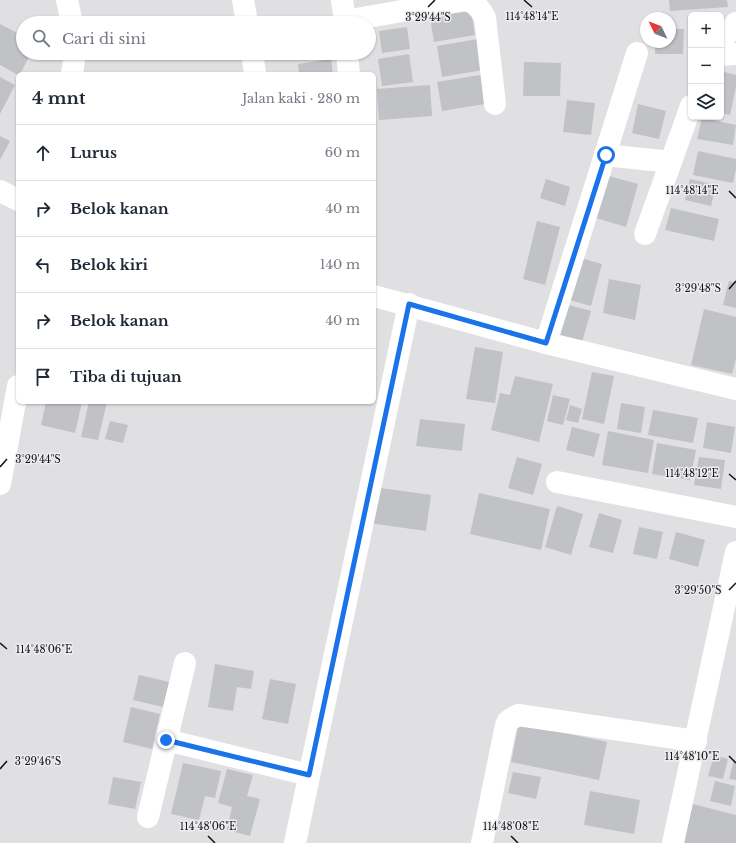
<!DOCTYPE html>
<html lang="id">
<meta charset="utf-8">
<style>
:root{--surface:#fff;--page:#f6f6f7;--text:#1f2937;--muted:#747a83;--line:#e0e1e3}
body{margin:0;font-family:"Libre Baskerville",serif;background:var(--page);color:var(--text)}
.controls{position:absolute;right:12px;top:12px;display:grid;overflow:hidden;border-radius:6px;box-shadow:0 1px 3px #0004}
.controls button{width:36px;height:36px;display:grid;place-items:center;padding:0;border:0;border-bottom:1px solid var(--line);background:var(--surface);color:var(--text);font:20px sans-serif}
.compass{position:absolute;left:640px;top:12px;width:36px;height:36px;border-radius:50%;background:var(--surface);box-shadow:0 1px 3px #0004;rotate:313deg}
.stop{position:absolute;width:12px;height:12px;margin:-9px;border:3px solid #1a73e8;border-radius:50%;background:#fff}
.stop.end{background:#1a73e8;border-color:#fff;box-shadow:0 1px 4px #0008}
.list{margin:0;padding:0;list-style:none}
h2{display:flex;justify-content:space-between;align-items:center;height:52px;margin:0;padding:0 16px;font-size:17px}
h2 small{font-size:13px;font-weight:400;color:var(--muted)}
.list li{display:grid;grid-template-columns:26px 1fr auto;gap:12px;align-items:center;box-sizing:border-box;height:56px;padding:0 16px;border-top:1px solid var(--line)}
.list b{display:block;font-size:15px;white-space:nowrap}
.list em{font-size:13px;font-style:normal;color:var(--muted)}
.icon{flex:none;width:22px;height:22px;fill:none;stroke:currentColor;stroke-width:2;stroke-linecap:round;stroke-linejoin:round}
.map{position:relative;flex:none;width:736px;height:843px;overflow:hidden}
.search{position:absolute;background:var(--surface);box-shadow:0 1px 3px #0004;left:16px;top:16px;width:360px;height:44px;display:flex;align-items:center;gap:10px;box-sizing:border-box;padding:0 14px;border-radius:22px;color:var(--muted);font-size:15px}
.panel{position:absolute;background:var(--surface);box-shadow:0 1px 3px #0004;left:16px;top:72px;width:360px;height:332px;border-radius:6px}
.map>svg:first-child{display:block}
</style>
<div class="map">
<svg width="736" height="843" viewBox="0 0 736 843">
<rect width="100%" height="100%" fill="#e0dfe2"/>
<g fill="#c1c2c5">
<polygon points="669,0 727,0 728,7 670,11"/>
<polygon points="471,11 475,35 434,42 430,17"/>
<polygon points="0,24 23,36 23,53 31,53 20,74 18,75 0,65"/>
<polygon points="407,27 410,49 382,53 379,31"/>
<polygon points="670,29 684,29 683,54 655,54 655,42 670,42"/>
<polygon points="478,39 483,70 442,77 437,46"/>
<polygon points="409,54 413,82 382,86 378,59"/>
<polygon points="331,59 333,74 299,74 298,64"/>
<polygon points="524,62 561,63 560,96 523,96"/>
<polygon points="721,71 736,75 736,87 730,115 721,113"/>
<polygon points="486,74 491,103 442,111 437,82"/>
<polygon points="0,77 15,85 0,114"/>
<polygon points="430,85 432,116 379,120 377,89"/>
<polygon points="567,100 595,103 591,135 563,132"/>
<polygon points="638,104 666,111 659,139 632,133"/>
<polygon points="702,118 736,125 733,145 697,139"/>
<polygon points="0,136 10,141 0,160"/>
<polygon points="698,151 736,159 736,169 733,183 693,175"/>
<polygon points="609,176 638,184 626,227 596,218"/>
<polygon points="546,179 570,187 565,206 540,198"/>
<polygon points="690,179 716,185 711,206 685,200"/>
<polygon points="671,208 719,219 714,241 665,230"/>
<polygon points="537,221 560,227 545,285 523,279"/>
<polygon points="577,257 602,264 591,306 566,299"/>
<polygon points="609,279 641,285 635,320 603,313"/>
<polygon points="729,281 736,283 736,308 723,305"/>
<polygon points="565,304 591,311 582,342 557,336"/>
<polygon points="704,309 736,317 736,359 732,374 691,365"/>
<polygon points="475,347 503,352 495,403 466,399"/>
<polygon points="592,372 614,376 604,424 582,419"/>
<polygon points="515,376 553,384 539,442 491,430 500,393 510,395"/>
<polygon points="553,395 570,399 563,425 547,421"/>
<polygon points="46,402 82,402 75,433 41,425"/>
<polygon points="89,402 107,402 98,440 81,437"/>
<polygon points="621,403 645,407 641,433 617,429"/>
<polygon points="570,405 582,409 578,423 566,420"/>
<polygon points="653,410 698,418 693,443 648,435"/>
<polygon points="420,419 465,424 462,451 416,446"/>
<polygon points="110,421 128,425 123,443 105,439"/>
<polygon points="707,422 735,427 731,453 703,448"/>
<polygon points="572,427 600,434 594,457 566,450"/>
<polygon points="608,431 654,440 648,473 602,465"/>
<polygon points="657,443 696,450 690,480 652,474"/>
<polygon points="517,457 542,464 533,495 508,488"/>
<polygon points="699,457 725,460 721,489 694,485"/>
<polygon points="373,487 431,495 426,531 369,523"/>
<polygon points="479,493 550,509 541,550 470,534"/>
<polygon points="557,506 583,514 571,555 545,547"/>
<polygon points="599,513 622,520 613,553 589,547"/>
<polygon points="639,527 663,532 657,559 633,554"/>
<polygon points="676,532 705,540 698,567 669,559"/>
<polygon points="215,664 254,671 251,689 237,687 233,711 208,707"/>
<polygon points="139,675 169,682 163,707 133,700"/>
<polygon points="270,679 296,684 288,724 262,719"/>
<polygon points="131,707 160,714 152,749 123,742"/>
<polygon points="519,723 607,742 599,780 511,762"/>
<polygon points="714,755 728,759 723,779 708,776"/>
<polygon points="734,760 736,761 736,780 729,779"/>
<polygon points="183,763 221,771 215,798 205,796 199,820 171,814"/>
<polygon points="227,769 253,775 247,796 260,799 250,836 227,830 232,807 218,803"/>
<polygon points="513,772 541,777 536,799 508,793"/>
<polygon points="113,777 141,782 135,809 108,804"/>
<polygon points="715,781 735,786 731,806 710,801"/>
<polygon points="590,791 640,800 634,834 584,825"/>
<polygon points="693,804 736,815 736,843 683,843"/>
</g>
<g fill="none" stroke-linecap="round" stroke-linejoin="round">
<g stroke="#fff" stroke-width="22">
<polyline points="67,0 72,23"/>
<polyline points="243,0 247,23"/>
<path d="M342,0L345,21L465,0C475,2 481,9 485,18L495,104"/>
<polyline points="721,41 736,23"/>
<polyline points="252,53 255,73"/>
<polyline points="347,53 349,74"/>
<polyline points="721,55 736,54"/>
<polyline points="72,74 75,53"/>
<polyline points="605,155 671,162"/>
<polyline points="0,191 18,200"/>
<polyline points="645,234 691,106"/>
<polyline points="374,296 546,343 736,389"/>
<polyline points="546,343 637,53"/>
<polyline points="557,482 736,517"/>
<polyline points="0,484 18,386"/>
<polyline points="166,740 309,775"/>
<polyline points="148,817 185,663"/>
<polyline points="295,843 409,304"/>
<polyline points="482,843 506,725 508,721 518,715 696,741"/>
<polyline points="673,843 736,552"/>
</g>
</g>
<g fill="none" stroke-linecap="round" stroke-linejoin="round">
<polyline stroke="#1a73e8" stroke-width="5" points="166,740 309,775 409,304 546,343 606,155"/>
</g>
<path fill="none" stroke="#121213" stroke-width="1.5" d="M524,0L532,7M428,7L435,0M729,191L736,198M729,289L736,281M0,467L7,459M729,474L736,480M729,590L736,583M0,643L7,649M729,756L736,763M0,769L7,761M208,836L215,843M511,836L518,843"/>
<g font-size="10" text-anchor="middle" fill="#121213" stroke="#edecef" stroke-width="3" stroke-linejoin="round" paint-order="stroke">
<text x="532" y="20">114°48'14"E</text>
<text x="428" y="21">3°29'44"S</text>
<text x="692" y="194">114°48'14"E</text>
<text x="698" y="292">3°29'48"S</text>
<text x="38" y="463">3°29'44"S</text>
<text x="692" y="477">114°48'12"E</text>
<text x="698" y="594">3°29'50"S</text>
<text x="44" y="653">114°48'06"E</text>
<text x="692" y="760">114°48'10"E</text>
<text x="38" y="765">3°29'46"S</text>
<text x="208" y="830">114°48'06"E</text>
<text x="511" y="830">114°48'08"E</text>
</g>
</svg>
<div class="controls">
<button>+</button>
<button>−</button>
<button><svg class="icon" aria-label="layers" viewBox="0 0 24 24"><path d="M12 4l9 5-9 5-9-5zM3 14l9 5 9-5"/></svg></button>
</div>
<svg class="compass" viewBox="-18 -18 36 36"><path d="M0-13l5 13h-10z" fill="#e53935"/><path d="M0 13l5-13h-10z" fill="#747a83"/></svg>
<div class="stop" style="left:606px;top:155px"></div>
<div class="stop end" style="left:166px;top:740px"></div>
<div class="search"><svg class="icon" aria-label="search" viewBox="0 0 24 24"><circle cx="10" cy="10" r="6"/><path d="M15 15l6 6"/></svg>Cari di sini</div>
<section class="panel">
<h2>4 mnt<small>Jalan kaki · 280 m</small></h2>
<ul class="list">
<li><svg class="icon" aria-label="ahead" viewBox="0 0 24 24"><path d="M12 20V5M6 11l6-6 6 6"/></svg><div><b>Lurus</b></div><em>60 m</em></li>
<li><svg class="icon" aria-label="right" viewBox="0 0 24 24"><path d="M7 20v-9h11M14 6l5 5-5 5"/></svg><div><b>Belok kanan</b></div><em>40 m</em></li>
<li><svg class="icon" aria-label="left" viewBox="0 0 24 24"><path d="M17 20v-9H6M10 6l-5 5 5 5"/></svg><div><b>Belok kiri</b></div><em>140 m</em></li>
<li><svg class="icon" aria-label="right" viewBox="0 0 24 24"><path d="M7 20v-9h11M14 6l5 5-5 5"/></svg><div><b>Belok kanan</b></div><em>40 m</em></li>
<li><svg class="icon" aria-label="arrive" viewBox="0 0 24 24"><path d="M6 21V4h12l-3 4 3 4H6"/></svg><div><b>Tiba di tujuan</b></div></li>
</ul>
</section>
</div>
